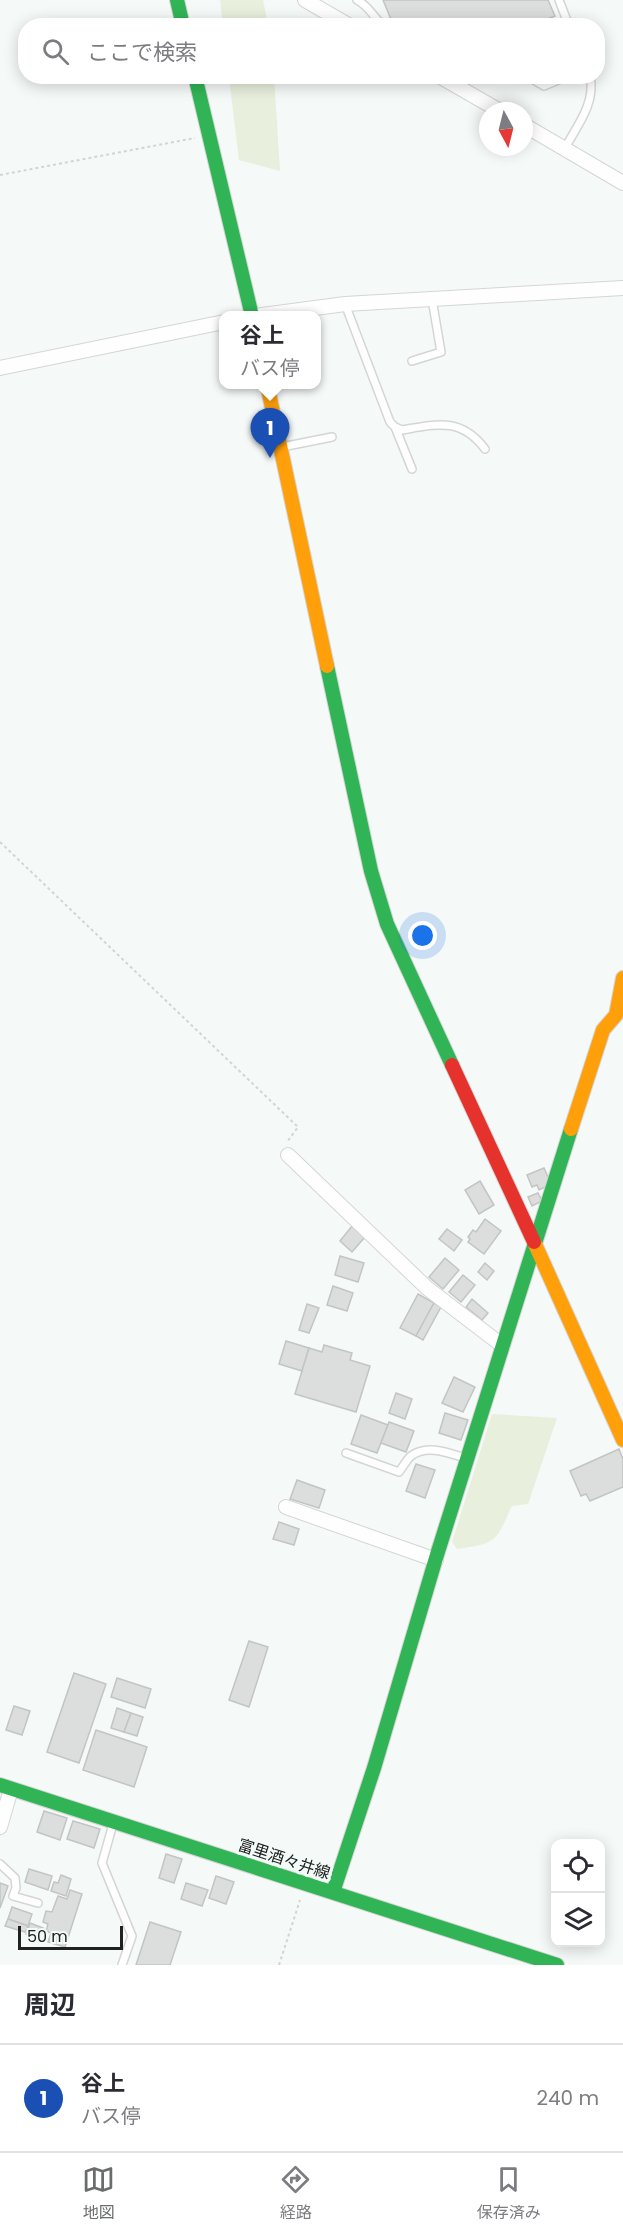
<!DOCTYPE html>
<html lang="ja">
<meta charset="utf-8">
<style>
:root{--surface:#fff;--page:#f2f2f3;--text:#2b2b33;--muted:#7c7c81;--line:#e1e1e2;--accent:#6b6d6c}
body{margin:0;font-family:Poppins,"Noto Sans JP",sans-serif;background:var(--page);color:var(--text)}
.controls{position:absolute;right:18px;bottom:18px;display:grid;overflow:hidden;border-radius:12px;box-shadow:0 3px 15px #0003}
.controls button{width:54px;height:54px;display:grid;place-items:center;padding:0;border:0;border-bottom:2px solid var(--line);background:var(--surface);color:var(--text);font:30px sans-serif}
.compass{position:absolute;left:479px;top:102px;width:54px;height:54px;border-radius:50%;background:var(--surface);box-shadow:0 3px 15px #0003;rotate:173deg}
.scale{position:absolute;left:18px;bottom:15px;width:105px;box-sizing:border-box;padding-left:6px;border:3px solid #202221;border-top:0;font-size:16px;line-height:21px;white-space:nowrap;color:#202221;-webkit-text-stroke:4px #f3fbf8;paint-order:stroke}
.you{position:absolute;left:423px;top:936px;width:21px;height:21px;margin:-15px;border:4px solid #fff;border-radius:50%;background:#1a73e8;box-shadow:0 0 0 9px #1a73e833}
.badge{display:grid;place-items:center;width:39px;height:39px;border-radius:50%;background:var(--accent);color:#fff;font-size:20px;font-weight:700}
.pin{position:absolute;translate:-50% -50px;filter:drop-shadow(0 2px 3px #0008)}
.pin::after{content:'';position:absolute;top:32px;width:21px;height:18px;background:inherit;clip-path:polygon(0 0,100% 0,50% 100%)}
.popup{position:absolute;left:219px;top:311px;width:102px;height:78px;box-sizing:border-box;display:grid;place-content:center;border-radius:12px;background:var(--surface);filter:drop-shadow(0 2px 4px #0005);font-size:20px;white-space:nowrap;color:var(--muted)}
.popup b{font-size:22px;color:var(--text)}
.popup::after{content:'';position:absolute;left:50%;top:100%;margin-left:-12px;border:12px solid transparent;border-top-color:var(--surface)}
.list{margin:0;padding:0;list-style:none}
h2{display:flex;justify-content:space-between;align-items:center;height:78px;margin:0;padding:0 24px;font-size:26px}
h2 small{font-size:20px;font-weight:400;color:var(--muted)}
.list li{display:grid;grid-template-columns:39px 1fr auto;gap:18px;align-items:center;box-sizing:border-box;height:108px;padding:0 24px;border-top:2px solid var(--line)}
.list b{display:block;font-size:22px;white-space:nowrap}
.list p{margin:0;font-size:20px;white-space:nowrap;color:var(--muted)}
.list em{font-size:20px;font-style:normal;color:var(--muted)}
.icon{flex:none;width:33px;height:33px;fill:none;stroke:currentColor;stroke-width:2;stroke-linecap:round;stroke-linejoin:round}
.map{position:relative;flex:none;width:623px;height:1965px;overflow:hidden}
.search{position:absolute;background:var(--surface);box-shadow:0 3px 15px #0003;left:18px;right:18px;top:18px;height:66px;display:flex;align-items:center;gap:15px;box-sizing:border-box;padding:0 21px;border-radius:24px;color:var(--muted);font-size:22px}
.sheet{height:186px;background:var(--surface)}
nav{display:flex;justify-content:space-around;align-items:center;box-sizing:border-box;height:84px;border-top:2px solid var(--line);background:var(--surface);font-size:16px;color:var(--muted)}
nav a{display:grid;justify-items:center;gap:3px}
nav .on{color:var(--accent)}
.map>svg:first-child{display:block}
</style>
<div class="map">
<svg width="623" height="1965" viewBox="0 0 623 1965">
<rect width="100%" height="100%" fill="#f5f9f7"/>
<g fill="#e8efdd">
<polygon points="220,0 263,0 268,25 223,25"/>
<polygon points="229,77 274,77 280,171 239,160"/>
<path d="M492,1414L557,1418L528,1504L512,1506C495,1542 498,1543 457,1549L452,1542Z"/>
</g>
<g fill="#dbdedd" stroke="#c2c5c4" stroke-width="1.5">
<polygon points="383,0 548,0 555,16 530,26 398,26 392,22"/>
<polygon points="544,1168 551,1184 539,1190 537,1185 532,1187 527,1175"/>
<polygon points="480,1181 494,1205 479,1214 465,1190"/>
<polygon points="538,1193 542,1201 532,1206 528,1197"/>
<polygon points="485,1219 501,1231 484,1254 468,1242 470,1239 468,1237 473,1230 476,1232"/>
<polygon points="352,1226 365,1237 352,1252 340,1241"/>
<polygon points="447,1229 462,1240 454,1251 439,1239"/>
<polygon points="340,1256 364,1263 358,1282 335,1275"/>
<polygon points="445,1258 459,1270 443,1289 429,1277"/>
<polygon points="485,1263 494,1271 487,1280 478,1272"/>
<polygon points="463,1275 475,1285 461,1302 449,1292"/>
<polygon points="333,1286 353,1293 347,1311 327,1305"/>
<polygon points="418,1294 434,1303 416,1336 400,1328"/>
<polygon points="472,1299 488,1313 482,1320 466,1307"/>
<polygon points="434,1303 441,1307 423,1340 416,1336"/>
<polygon points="307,1304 319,1308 309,1333 299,1330"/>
<polygon points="286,1341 309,1348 302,1371 279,1364"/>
<polygon points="324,1345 352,1353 350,1360 370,1366 356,1412 295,1394 309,1348 322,1352"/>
<polygon points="454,1377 475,1387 463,1412 442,1403"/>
<polygon points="396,1393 412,1399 405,1419 389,1413"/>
<polygon points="445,1413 468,1420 461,1440 439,1433"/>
<polygon points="361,1415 388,1425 377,1453 351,1444"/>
<polygon points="389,1422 414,1431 406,1452 381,1443"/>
<polygon points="619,1449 623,1459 623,1487 590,1501 586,1494 581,1496 570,1471"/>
<polygon points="416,1464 435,1470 425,1498 406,1491"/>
<polygon points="297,1480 325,1490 319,1508 290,1499"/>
<polygon points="279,1522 299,1529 294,1545 273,1539"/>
<polygon points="249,1641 268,1647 249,1707 229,1700"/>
<polygon points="74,1673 106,1684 79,1763 47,1752"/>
<polygon points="117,1678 151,1689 145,1708 111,1697"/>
<polygon points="14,1706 30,1711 22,1735 6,1730"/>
<polygon points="117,1708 131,1713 124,1732 111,1728"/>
<polygon points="131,1713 143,1717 137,1736 124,1732"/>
<polygon points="96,1730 147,1747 134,1787 83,1770"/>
<polygon points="44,1811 67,1818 60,1840 37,1832"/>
<polygon points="73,1821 100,1829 94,1848 67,1839"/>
<polygon points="166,1854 182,1859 174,1883 159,1878"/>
<polygon points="29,1869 52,1876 48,1890 25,1882"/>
<polygon points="61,1875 71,1879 66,1896 51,1891 54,1882 58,1883"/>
<polygon points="216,1876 234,1882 226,1904 209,1898"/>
<polygon points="0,1883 8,1886 0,1908"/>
<polygon points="186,1883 208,1890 202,1906 181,1899"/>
<polygon points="70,1890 82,1894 65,1947 48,1942 51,1933 46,1931 48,1924 43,1922 46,1911 52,1912 58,1896 67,1899"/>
<polygon points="12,1907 32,1914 28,1926 8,1919"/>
<polygon points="8,1919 28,1926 25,1932 5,1926"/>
<polygon points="150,1922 181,1932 170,1965 136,1965"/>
<polygon points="30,1923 43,1928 39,1939 26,1934"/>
</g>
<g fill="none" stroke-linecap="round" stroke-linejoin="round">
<g stroke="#d4d6d5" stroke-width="10">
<g id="lane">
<path d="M357,0C373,9 371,17 385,26"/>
<polyline points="559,0 569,26"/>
<polyline points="527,76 544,86 568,76"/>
<path d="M565,148C577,126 596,103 590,76"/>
<path d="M345,304L390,422L395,427L402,430C437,424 461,417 485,449"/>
<polyline points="412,361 441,352 432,299"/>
<polyline points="395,427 412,469"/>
<polyline points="282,447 332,437"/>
<path d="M346,1453L399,1472C403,1467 407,1459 411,1456C427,1444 449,1453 465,1458"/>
<polyline points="113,1824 102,1863 132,1936 122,1965"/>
<polyline points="0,1864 15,1878 16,1888 13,1896 38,1903"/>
</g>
</g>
<g stroke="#d4d6d5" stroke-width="16">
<g id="street">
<polyline points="305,0 350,26"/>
<polyline points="439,76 500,111"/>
<polyline points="524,125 623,183"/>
<polyline points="254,316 345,304 623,288"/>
<polyline points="0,368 224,322"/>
<polyline points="288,1155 427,1288 503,1346"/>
<polyline points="286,1507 436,1560"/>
<polyline points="0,1827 11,1789"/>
</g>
</g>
<g stroke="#d4d6d5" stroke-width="16">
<g id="fast">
<polyline points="177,0 183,26"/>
<polyline points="195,76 252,316"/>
<polyline points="327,666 371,871 387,924 452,1065"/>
<polyline points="0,1785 557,1965"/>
<polyline points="333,1892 374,1768 436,1558 571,1129"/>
</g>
</g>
<g stroke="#d4d6d5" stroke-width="16">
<g id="slow">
<polyline points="267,384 327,666"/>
<polyline points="571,1129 603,1030 616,1015 623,978"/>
<polyline points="534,1242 623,1440"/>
</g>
</g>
<g stroke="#d4d6d5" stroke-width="16">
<polyline id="jam" points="452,1065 534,1242"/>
</g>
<g stroke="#d4d4d4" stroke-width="2" stroke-dasharray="3 3" stroke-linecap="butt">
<polyline points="0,175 195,138"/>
<polyline points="0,842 298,1127 287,1142"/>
<polyline points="279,1965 300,1900"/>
</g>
<use href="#lane" stroke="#fefefe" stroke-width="7"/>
<use href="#street" stroke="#fefefe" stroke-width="14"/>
<use href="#fast" stroke="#30b455" stroke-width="14"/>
<use href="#slow" stroke="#ff9f0a" stroke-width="14"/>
<use href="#jam" stroke="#e5322d" stroke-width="14"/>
</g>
<g text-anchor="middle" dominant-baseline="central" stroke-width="6" stroke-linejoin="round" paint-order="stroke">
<g font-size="16" fill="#202221" stroke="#f3fbf8">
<text transform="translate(284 1859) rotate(18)">富里酒々井線</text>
</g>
</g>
</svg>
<div class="controls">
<button><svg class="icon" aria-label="locate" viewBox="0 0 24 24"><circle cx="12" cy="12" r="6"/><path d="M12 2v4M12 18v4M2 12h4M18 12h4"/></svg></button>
<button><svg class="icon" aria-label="layers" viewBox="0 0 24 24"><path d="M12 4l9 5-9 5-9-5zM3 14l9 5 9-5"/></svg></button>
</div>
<svg class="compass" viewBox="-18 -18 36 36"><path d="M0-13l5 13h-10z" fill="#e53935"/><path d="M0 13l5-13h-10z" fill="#7c7c81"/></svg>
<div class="scale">50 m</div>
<div class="you"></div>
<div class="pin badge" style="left:270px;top:458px;background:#1a4fb4">1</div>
<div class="popup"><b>谷上</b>バス停</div>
<div class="search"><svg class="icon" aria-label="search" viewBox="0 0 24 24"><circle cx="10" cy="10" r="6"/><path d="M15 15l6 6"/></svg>ここで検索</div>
</div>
<section class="sheet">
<h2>周辺<small></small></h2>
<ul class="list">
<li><span class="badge" style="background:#1a4fb4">1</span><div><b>谷上</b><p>バス停</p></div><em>240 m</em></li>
</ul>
</section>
<nav>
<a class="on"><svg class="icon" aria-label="map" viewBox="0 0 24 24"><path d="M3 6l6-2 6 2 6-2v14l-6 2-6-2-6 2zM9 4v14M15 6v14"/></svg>地図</a>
<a><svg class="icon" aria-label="directions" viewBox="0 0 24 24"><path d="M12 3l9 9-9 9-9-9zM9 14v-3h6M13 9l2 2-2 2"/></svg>経路</a>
<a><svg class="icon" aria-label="saved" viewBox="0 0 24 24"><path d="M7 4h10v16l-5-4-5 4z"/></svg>保存済み</a>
</nav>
